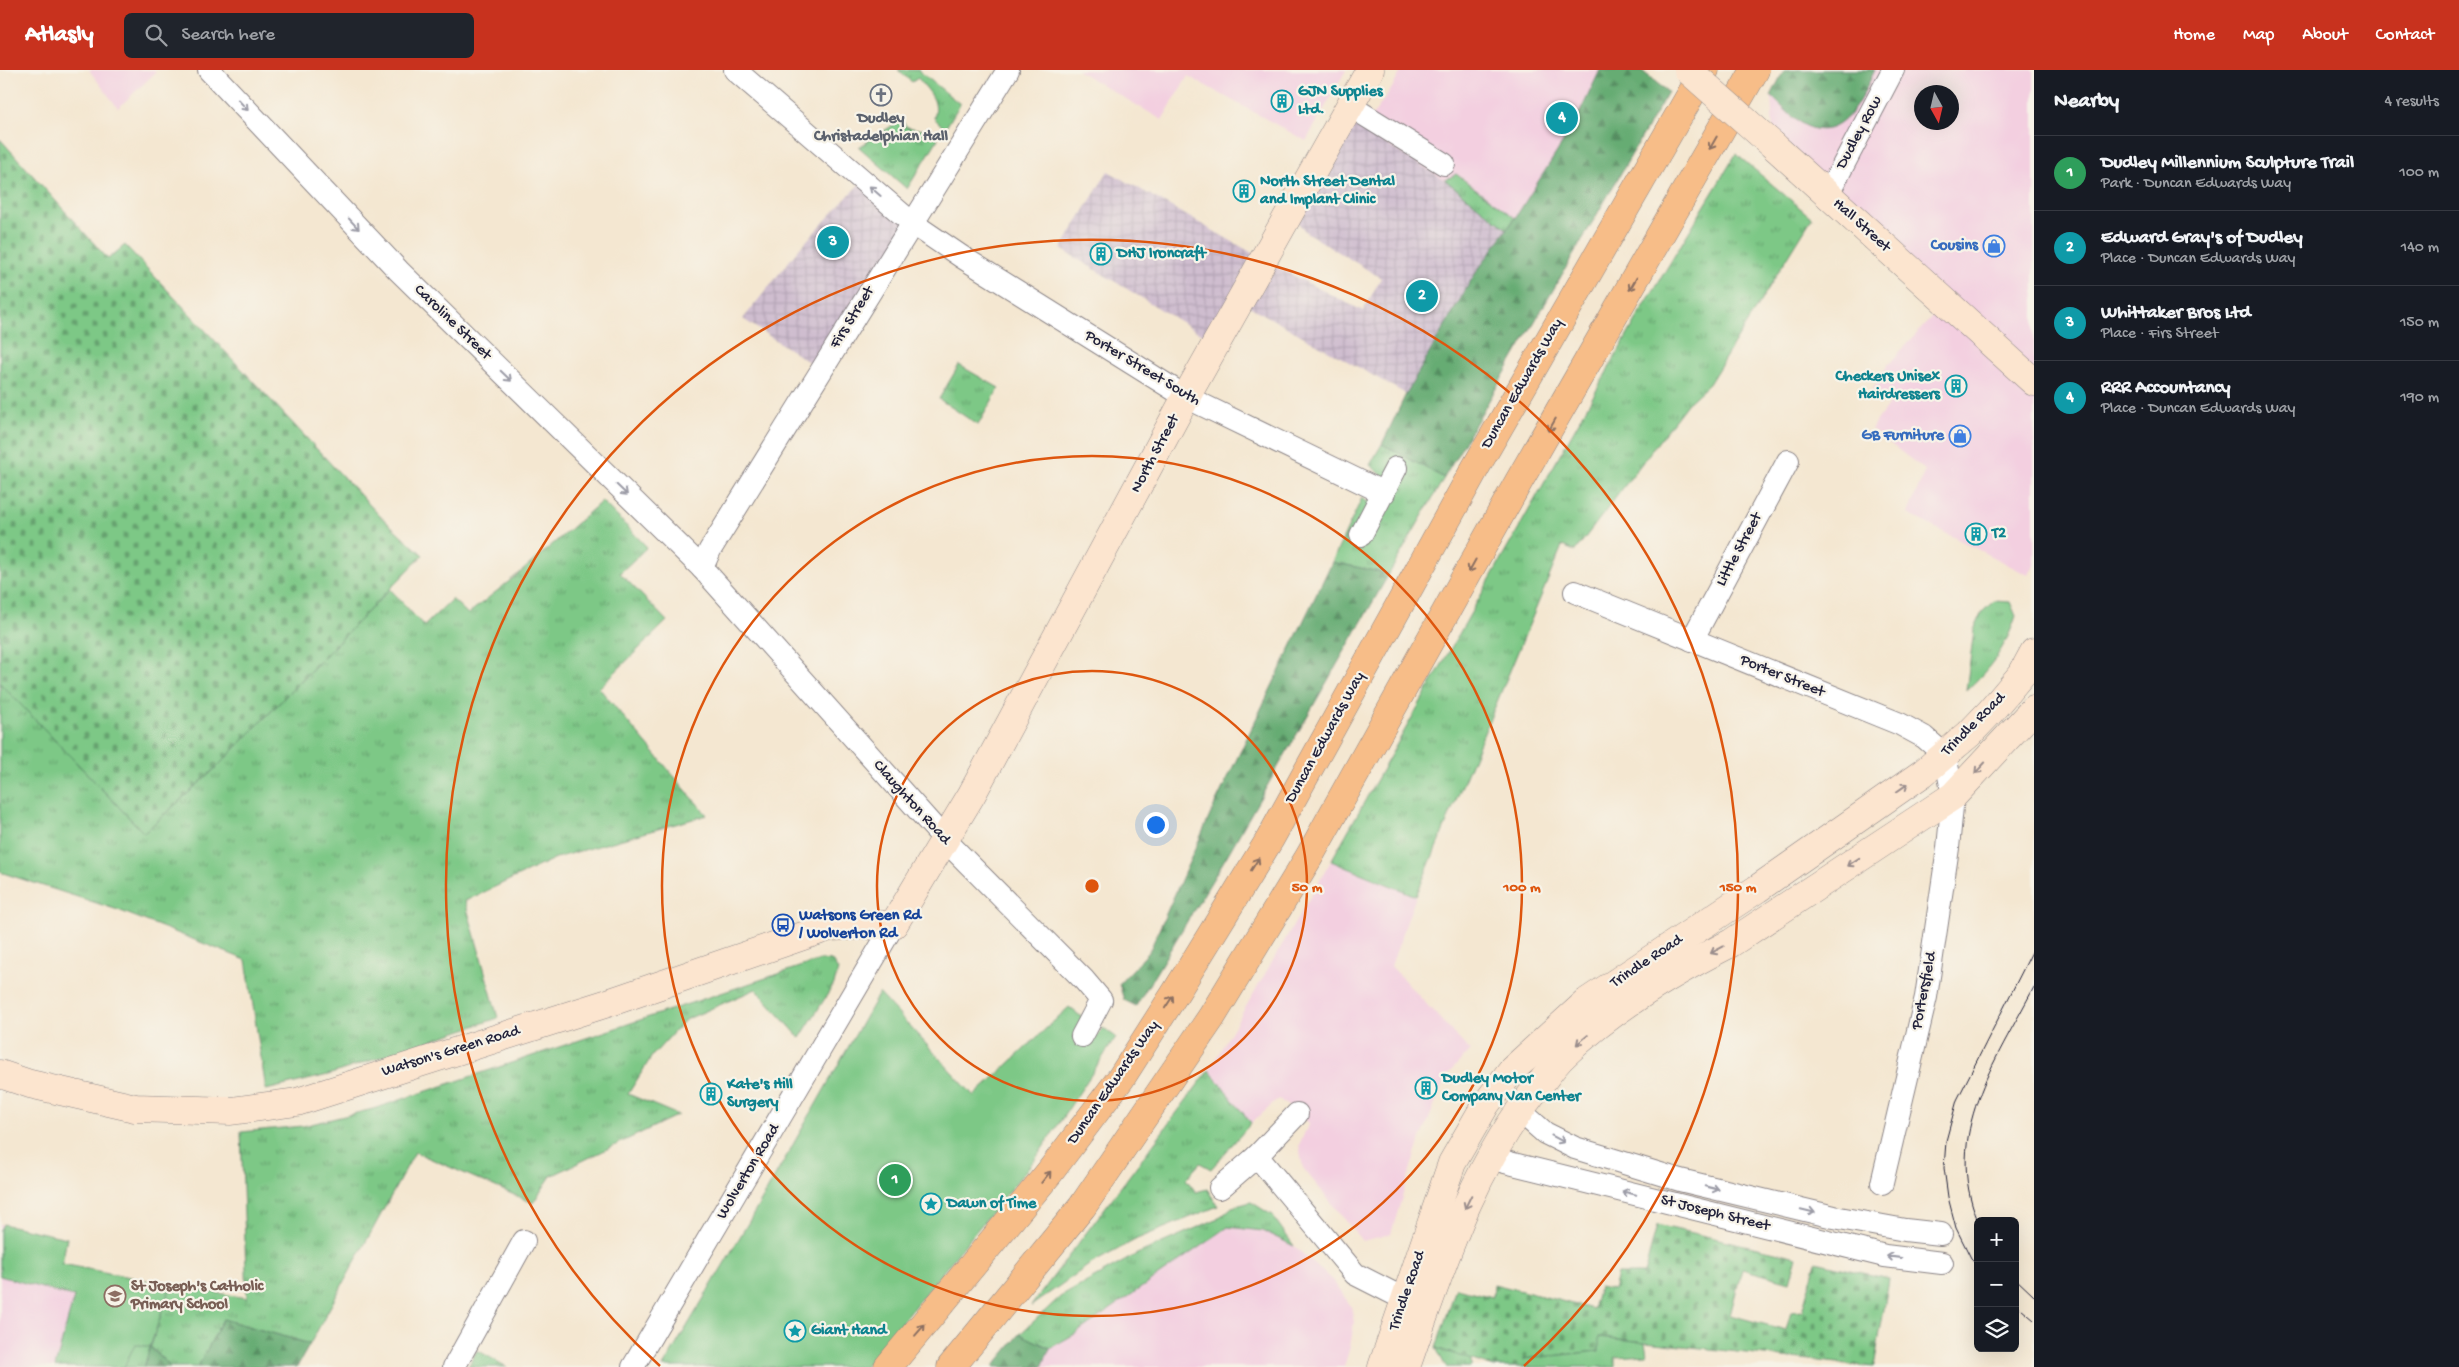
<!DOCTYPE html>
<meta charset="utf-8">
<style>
:root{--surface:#171b24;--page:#20242c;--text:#f1f3f6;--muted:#9ea1a6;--line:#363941;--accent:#c8321e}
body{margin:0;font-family:"Gochi Hand",sans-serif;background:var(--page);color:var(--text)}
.controls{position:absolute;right:15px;bottom:15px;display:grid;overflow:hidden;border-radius:8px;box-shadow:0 5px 20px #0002}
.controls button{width:45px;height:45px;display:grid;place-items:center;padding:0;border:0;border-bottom:1px solid var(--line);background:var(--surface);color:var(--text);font:25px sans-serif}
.compass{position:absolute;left:1914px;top:15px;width:45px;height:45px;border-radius:50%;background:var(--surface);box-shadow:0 5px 20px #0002;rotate:172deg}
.you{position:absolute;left:1155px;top:754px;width:18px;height:18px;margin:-12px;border:4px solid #fff;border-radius:50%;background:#1a73e8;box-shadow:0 0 0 8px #1a73e833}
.badge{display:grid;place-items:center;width:32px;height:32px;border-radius:50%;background:var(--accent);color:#fff;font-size:16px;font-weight:700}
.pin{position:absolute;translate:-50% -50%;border:2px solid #fff;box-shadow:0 1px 5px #0006}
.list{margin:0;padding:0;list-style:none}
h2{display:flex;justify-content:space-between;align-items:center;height:65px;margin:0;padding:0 20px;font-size:21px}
h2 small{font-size:16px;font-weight:400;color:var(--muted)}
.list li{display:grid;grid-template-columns:32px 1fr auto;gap:15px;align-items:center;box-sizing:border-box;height:75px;padding:0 20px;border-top:1px solid var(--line)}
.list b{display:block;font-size:19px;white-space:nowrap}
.list p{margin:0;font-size:16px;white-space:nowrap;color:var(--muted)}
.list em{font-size:16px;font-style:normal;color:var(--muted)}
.icon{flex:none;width:28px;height:28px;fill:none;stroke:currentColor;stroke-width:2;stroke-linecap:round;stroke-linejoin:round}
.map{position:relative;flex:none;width:2034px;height:1297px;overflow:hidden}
header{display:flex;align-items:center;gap:30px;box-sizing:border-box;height:70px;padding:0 25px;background:var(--accent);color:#fff}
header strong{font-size:24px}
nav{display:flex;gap:28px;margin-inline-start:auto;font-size:18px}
.search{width:350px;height:45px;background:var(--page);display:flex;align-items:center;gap:12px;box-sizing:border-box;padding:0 18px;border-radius:8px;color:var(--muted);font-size:19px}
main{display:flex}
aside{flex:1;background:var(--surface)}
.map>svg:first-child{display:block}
</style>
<header>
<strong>Atlasly</strong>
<div class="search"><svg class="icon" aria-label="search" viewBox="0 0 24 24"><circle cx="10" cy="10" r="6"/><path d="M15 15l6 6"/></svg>Search here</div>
<nav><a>Home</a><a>Map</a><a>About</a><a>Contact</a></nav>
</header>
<main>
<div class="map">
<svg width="2034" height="1297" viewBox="0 0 2034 1297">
<defs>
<pattern id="industrial-grid" width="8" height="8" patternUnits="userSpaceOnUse" patternTransform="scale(1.25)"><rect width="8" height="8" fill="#cfbdcf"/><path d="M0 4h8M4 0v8" fill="none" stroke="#b1a2b3"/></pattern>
<pattern id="grass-tufts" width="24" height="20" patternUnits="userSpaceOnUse" patternTransform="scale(1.25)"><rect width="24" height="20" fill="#7dc886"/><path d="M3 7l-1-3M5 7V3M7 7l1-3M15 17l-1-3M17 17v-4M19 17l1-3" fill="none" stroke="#66a26f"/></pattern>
<pattern id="forest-firs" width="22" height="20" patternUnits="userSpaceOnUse" patternTransform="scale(1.25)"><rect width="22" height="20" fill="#66ac73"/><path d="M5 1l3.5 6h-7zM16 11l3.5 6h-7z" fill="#548c60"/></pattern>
<pattern id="cemetery-stones" width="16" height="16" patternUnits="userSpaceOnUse" patternTransform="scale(1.25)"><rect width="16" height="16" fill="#7dc886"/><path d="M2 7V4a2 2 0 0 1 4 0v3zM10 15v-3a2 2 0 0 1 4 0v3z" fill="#66a26f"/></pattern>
</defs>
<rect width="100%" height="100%" fill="#f7f3e8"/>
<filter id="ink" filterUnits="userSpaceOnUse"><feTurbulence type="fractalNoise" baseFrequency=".02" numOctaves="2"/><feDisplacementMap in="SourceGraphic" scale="10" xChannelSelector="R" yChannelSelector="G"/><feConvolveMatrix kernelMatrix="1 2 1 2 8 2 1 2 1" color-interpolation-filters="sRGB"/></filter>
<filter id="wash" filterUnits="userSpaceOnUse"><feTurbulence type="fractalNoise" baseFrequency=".0096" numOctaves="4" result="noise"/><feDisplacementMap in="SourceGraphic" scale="20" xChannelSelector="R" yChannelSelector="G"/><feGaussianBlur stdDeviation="1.12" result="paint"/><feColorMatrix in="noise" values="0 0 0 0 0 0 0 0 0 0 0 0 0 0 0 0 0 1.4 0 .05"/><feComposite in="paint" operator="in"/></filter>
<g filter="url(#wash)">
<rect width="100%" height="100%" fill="#f4e7d1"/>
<g fill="#f3cfe0" fill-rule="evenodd">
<polygon points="89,0 154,0 156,2 118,38"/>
<polygon points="1077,0 1346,0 1306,71 1188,6 1162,50"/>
<polygon points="1402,0 1600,0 1574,55 1515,148 1457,104 1445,110 1363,59 1392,18"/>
<path d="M1784,0H2034V495L2028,505L1908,444L1925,400L1871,359L1889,334L1869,325L1887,296L1932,247L1944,230L1774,76L1771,26ZM1922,22H1952V52H1922Z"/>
<polygon points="1331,791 1416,826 1391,896 1470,981 1446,1006 1415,1084 1391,1164 1362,1171 1303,1098 1299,1075 1309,1053 1279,1029 1251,1053 1209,1000"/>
<polygon points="0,1154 67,1168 62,1194 234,1227 224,1249 310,1274 297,1297 0,1297"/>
<polygon points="1228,1157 1242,1157 1267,1162 1294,1176 1333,1211 1351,1236 1354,1252 1350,1277 1344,1297 1042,1297 1050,1278 1075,1264"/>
</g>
<g fill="url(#industrial-grid)">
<polygon points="1343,48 1445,110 1507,159 1473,207 1406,324 1240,231 1218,270 1198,262 1061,179 1108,101 1284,201 1363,241 1381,208 1306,162 1289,142"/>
<polygon points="863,110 912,153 821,300 743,249 798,180"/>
</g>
<g fill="url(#grass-tufts)" stroke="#507560">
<path d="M898,0H918L960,34L945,59L934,48C940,30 928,21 918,8L912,12Z"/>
<polygon points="901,50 907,57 923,60 929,57 938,69 907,119 859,77"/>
<polygon points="1736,84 1812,148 1709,314 1687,334 1575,481 1562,476 1416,826 1331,791 1644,236"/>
<polygon points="1456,104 1515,148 1507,159 1445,110"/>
<polygon points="959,295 999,318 978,355 939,329"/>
<polygon points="1382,374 1444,408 1389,504 1332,492 1362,428 1369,433 1383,406 1370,395"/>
<polygon points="602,431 647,477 620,503 667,551 599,618 707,745 556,788 465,831 498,948 328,1005 266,1020 246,890 118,840 0,802 0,613 144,763 218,696 390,519 424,556 452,529 468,544 522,501"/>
<path d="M1994,531L2010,532L2016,546C2005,579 1991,597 1966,621L1974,560L1982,542Z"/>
<polygon points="820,890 832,891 838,900 834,914 800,968 756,919 685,950 652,986 628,1024 678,1045 551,1106 533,1133 415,1082 310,1274 223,1249 198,1297 171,1297 151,1277 144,1297 124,1297 135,1273 151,1276 171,1215 247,1228 241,1062 303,1056 373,1039"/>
<polygon points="1209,1000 1251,1053 1211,1099 1200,1093 1186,1109 1196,1122 1207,1119 1218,1136 1137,1169 1089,1195 1031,1236"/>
<polygon points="1251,1132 1272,1145 1294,1176 1263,1161 1228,1157 1075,1264 1050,1278 1020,1264 1060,1227 1137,1184 1221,1147 1232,1137"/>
<polygon points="1436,1278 1471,1289 1471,1297 1446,1297"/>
<polygon points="477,1280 507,1297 468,1297"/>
</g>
<g fill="url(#forest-firs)" stroke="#446757">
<polygon points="1600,0 1641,0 1668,22 1444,408 1382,374 1406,324 1473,207 1515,148 1574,55"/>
<path d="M1784,0H1875C1861,29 1841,79 1799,52C1789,45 1780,34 1771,26Z"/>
<polygon points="1332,492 1389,504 1228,784 1136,936 1124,930 1119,914 1149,882 1215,734"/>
<polygon points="223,1249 310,1274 297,1297 198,1297"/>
<polygon points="1020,1264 1050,1278 1042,1297 993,1297"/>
<polygon points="150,1277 171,1297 144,1297"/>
</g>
<g fill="url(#cemetery-stones)" stroke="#507560">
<polygon points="0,69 108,189 125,175 379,445 423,485 218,696 144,763 0,613"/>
<polygon points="1657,1155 1797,1187 1790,1212 1742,1199 1730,1245 1786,1260 1791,1242 1802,1241 1816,1192 1889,1209 1874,1297 1600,1267 1599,1281 1524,1289 1524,1297 1494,1297 1436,1278 1456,1218 1493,1227 1494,1214 1593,1239 1599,1217 1613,1220 1617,1204 1644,1204"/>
</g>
<g fill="#7dc886" stroke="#507560">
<polygon points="879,923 974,1026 1069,937 1083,948 1073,967 1090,976 1103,958 1116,967 1036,1088 865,1297 663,1297 757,1138"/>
<polygon points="3,1154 67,1168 62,1194 171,1215 150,1277 135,1274 124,1297 55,1297 74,1227 0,1206 0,1160"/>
<polygon points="1599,1267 1645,1272 1647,1285 1615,1287 1615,1297 1524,1297 1523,1289 1599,1281"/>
</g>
</g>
<g filter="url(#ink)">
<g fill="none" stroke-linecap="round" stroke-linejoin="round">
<g stroke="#8b8486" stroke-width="24">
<g id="street">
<polyline points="209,0 399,201 702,498 946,771 1084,910 1101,930 1082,966"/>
<polyline points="735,0 912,153 962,187 1186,327 1384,423"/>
<polyline points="1350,36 1444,94"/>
<polyline points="1827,126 1893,0"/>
<polyline points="1361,465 1396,398"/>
<polyline points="702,498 710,480 1008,0"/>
<polyline points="1575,522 1900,654 1924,667 1945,685 1953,726 1948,778 1926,927 1882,1113"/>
<polyline points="1692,570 1788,391"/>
<polyline points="1519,1040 1545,1063 1575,1078 1680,1110 1834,1147 1905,1160 1941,1164"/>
<polyline points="1257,1086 1355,1204 1420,1237"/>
<polyline points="1489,1088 1885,1186 1942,1193"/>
<polyline points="1220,1118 1257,1086 1297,1044"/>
<polyline points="454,1297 524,1171"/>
<polyline points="633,1297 894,854"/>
</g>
</g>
<g stroke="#8b8486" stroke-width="29">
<g id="secondary">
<polyline points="1774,76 2034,312"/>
<polyline points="0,1004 30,1014 135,1038 231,1041 297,1032 608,933 829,857 894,854 972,724 1186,327 1370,0"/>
<polyline points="1382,1297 1452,1093 1486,1034 1511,1001 1588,931 1757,819 1923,703 1969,664 1990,642 2022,604 2034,582"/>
<path d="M1406,1297C1441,1198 1472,1096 1540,1014C1548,1004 1555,993 1564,985C1610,940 1674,902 1731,873L1953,726L2034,639"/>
</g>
</g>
<g stroke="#8b8486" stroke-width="29">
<g id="highway">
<polyline points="888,1297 1049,1103 1121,1008 1176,922 1270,769 1477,395 1705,0"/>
<polyline points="951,1297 1082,1137 1211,948 1309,787 1519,411 1755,0"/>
</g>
</g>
<use href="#street" stroke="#fff" stroke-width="22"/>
<use href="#secondary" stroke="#fce5cf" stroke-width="28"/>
<use href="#highway" stroke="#f7bd88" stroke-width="28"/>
<g stroke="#22223b" stroke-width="1">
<path d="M1978,1151C1942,1063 1995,993 2034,917"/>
<polyline points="1978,1195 1971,1188 1956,1158 1948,1127 1944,1098 1946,1071 1957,1030 2034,878"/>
<polyline points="2015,1208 2034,1226"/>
<polyline points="2015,1234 2034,1250"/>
</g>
<g stroke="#8b8486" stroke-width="29" stroke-linecap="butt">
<polyline id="secondary-bridge" points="1688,0 1774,76"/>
</g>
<use href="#secondary-bridge" stroke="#fce5cf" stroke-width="28"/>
</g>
<defs><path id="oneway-shaft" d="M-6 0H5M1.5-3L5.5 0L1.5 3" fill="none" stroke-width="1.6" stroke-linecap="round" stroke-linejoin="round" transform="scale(1.25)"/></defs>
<g stroke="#9c9ca7">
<use href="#oneway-shaft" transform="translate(243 35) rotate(47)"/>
<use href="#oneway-shaft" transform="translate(875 121) rotate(-139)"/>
<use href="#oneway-shaft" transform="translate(354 154) rotate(47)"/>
<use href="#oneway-shaft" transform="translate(506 306) rotate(44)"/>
<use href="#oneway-shaft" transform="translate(622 420) rotate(44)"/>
<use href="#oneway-shaft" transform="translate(1558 1069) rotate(28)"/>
<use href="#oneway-shaft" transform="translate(1712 1118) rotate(14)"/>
<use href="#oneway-shaft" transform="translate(1629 1123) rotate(-166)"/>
<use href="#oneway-shaft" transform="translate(1808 1141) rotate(14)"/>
<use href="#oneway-shaft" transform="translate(1894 1187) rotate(-173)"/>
</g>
<g stroke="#8c7062">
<use href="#oneway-shaft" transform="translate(1713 73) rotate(120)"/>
<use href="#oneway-shaft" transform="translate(1633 214) rotate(120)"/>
<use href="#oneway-shaft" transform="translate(1552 355) rotate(120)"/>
<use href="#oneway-shaft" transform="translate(1472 496) rotate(119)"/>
<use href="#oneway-shaft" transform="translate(1255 794) rotate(-58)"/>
<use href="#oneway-shaft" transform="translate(1169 932) rotate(-57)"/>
<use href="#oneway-shaft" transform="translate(1046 1107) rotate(-51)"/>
<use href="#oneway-shaft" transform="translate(920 1260) rotate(-49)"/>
</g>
<g stroke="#9a8d8c">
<use href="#oneway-shaft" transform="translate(1980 698) rotate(133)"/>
<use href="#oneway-shaft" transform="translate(1902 718) rotate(-35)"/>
<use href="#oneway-shaft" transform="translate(1853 792) rotate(147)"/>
<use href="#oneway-shaft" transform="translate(1717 880) rotate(152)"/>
<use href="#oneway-shaft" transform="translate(1582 970) rotate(140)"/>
<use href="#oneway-shaft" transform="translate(1468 1132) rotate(116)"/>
</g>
</g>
<g fill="none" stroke="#de560e" stroke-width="2.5">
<circle cx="1092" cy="816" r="215"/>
<circle cx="1092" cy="816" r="430"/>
<path d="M660 1296A646 646 0 1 1 1524 1296"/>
</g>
<defs>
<g id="church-ring" transform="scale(1.125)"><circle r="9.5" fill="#f7f3e8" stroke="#6b7280" stroke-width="1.5"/><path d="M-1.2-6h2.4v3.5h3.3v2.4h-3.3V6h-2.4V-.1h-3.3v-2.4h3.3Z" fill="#6b7280"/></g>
<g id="building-ring" transform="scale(1.125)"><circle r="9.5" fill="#f7f3e8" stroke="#0f9aa8" stroke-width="1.5"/><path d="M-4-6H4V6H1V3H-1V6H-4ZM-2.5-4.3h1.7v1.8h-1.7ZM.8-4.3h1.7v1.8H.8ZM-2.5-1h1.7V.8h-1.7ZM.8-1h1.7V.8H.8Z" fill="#0f9aa8"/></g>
<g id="shop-ring" transform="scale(1.125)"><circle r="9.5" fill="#f7f3e8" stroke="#3f7fe0" stroke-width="1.5"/><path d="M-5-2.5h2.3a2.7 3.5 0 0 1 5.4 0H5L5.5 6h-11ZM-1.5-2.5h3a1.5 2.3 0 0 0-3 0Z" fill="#3f7fe0"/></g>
<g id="bus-ring" transform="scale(1.125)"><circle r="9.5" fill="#f7f3e8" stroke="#1a4fb4" stroke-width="1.5"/><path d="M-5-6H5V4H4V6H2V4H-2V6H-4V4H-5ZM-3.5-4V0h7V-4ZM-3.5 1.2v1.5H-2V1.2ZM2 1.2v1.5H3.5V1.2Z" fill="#1a4fb4"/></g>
<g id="sight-ring" transform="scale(1.125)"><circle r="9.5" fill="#f7f3e8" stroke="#0f9aa8" stroke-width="1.5"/><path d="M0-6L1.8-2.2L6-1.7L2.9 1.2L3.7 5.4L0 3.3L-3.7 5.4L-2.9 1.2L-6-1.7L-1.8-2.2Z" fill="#0f9aa8"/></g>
<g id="school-ring" transform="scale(1.125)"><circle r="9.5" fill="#f7f3e8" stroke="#8d6e63" stroke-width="1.5"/><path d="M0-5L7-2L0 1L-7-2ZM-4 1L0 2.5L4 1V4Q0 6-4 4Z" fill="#8d6e63"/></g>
</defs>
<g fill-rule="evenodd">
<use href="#church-ring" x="881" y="25"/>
<use href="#building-ring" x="1282" y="31"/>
<use href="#building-ring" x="1244" y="121"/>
<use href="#shop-ring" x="1994" y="176"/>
<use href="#building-ring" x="1101" y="184"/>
<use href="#building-ring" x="1956" y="316"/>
<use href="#shop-ring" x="1960" y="366"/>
<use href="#building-ring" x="1976" y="464"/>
<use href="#bus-ring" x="783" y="855"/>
<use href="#building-ring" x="1426" y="1018"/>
<use href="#building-ring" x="711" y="1024"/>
<use href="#sight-ring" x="931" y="1134"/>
<use href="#school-ring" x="115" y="1226"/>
<use href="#sight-ring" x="795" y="1261"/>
</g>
<g text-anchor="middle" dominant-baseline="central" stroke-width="4.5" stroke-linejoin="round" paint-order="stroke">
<g font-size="16" font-weight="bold" fill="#0d838f" stroke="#f7f3e8" text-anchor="start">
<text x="1298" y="22">GJN Supplies<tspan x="1298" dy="18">Ltd.</tspan></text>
<text x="1260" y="112">North Street Dental<tspan x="1260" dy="18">and Implant Clinic</tspan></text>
<text x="1117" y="184">DHJ Ironcraft</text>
<text x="1940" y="307" text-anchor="end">Checkers Unisex<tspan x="1940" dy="18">Hairdressers</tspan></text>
<text x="1992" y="464">T2</text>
<text x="1442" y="1009">Dudley Motor<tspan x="1442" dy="18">Company Van Center</tspan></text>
<text x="727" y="1015">Kate's Hill<tspan x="727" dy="18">Surgery</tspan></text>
<text x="947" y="1134">Dawn of Time</text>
<text x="811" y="1261">Giant Hand</text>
</g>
<g font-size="16" font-weight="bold" fill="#5b616d" stroke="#f7f3e8">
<text x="881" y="49">Dudley<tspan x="881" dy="18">Christadelphian Hall</tspan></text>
</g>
<g font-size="16" fill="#22223b" stroke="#f7f3e8">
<text transform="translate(1860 63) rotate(-62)">Dudley Row</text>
<text transform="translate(1861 156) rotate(42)">Hall Street</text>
<text transform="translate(853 248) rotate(-58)">Firs Street</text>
<text transform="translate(452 253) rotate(44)">Caroline Street</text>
<text transform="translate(1142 299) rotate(31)">Porter Street South</text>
<text transform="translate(1523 314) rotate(-60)">Duncan Edwards Way</text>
<text transform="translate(1156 384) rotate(-62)">North Street</text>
<text transform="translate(1740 480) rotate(-62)">Little Street</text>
<text transform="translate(1782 607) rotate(22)">Porter Street</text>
<text transform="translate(1974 655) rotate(-45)">Trindle Road</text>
<text transform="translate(1326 668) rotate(-61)">Duncan Edwards Way</text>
<text transform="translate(911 733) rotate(48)">Claughton Road</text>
<text transform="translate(1647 892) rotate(-34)">Trindle Road</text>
<text transform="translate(1925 921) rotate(-79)">Portersfield</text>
<text transform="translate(451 982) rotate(-17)">Watson's Green Road</text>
<text transform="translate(1114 1013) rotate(-55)">Duncan Edwards Way</text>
<text transform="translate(749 1102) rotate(-59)">Wolverton Road</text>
<text transform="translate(1715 1144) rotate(14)">St Joseph Street</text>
<text transform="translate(1408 1221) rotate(-71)">Trindle Road</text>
</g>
<g font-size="16" font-weight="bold" fill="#366cbe" stroke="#f7f3e8" text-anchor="end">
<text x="1978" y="176">Cousins</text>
<text x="1944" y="366">GB Furniture</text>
</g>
<g font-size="16" font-weight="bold" fill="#164399" stroke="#f7f3e8" text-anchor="start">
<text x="799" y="846">Watsons Green Rd<tspan x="799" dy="18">/ Wolverton Rd</tspan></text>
</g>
<g font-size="16" font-weight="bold" fill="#785e54" stroke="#f7f3e8" text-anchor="start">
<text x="131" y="1217">St Joseph's Catholic<tspan x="131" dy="18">Primary School</tspan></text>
</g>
</g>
<circle cx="1092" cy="816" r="8" fill="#de560e" stroke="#f7f3e8" stroke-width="2.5"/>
<g font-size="15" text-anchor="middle" font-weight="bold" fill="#de560e" stroke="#f7f3e8" stroke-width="4.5" stroke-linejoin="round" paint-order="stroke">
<text x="1307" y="821">50 m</text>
<text x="1522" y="821">100 m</text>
<text x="1738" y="821">150 m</text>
</g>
</svg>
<div class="controls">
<button>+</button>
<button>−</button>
<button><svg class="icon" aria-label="layers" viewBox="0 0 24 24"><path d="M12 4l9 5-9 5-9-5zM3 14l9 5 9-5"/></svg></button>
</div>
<svg class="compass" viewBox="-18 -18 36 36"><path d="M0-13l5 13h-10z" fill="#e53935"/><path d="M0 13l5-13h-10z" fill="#9ea1a6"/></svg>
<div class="you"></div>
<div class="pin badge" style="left:895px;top:1110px;background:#2e9e5b">1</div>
<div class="pin badge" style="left:1422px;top:226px;background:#0f9aa8">2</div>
<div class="pin badge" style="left:833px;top:172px;background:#0f9aa8">3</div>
<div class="pin badge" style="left:1562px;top:48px;background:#0f9aa8">4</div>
</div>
<aside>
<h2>Nearby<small>4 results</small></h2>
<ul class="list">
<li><span class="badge" style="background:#2e9e5b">1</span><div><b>Dudley Millennium Sculpture Trail</b><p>Park · Duncan Edwards Way</p></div><em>100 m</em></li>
<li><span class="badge" style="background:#0f9aa8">2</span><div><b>Edward Gray's of Dudley</b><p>Place · Duncan Edwards Way</p></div><em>140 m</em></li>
<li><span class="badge" style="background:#0f9aa8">3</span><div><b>Whittaker Bros Ltd</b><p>Place · Firs Street</p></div><em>150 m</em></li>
<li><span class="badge" style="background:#0f9aa8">4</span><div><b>RRR Accountancy</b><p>Place · Duncan Edwards Way</p></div><em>190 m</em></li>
</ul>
</aside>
</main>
